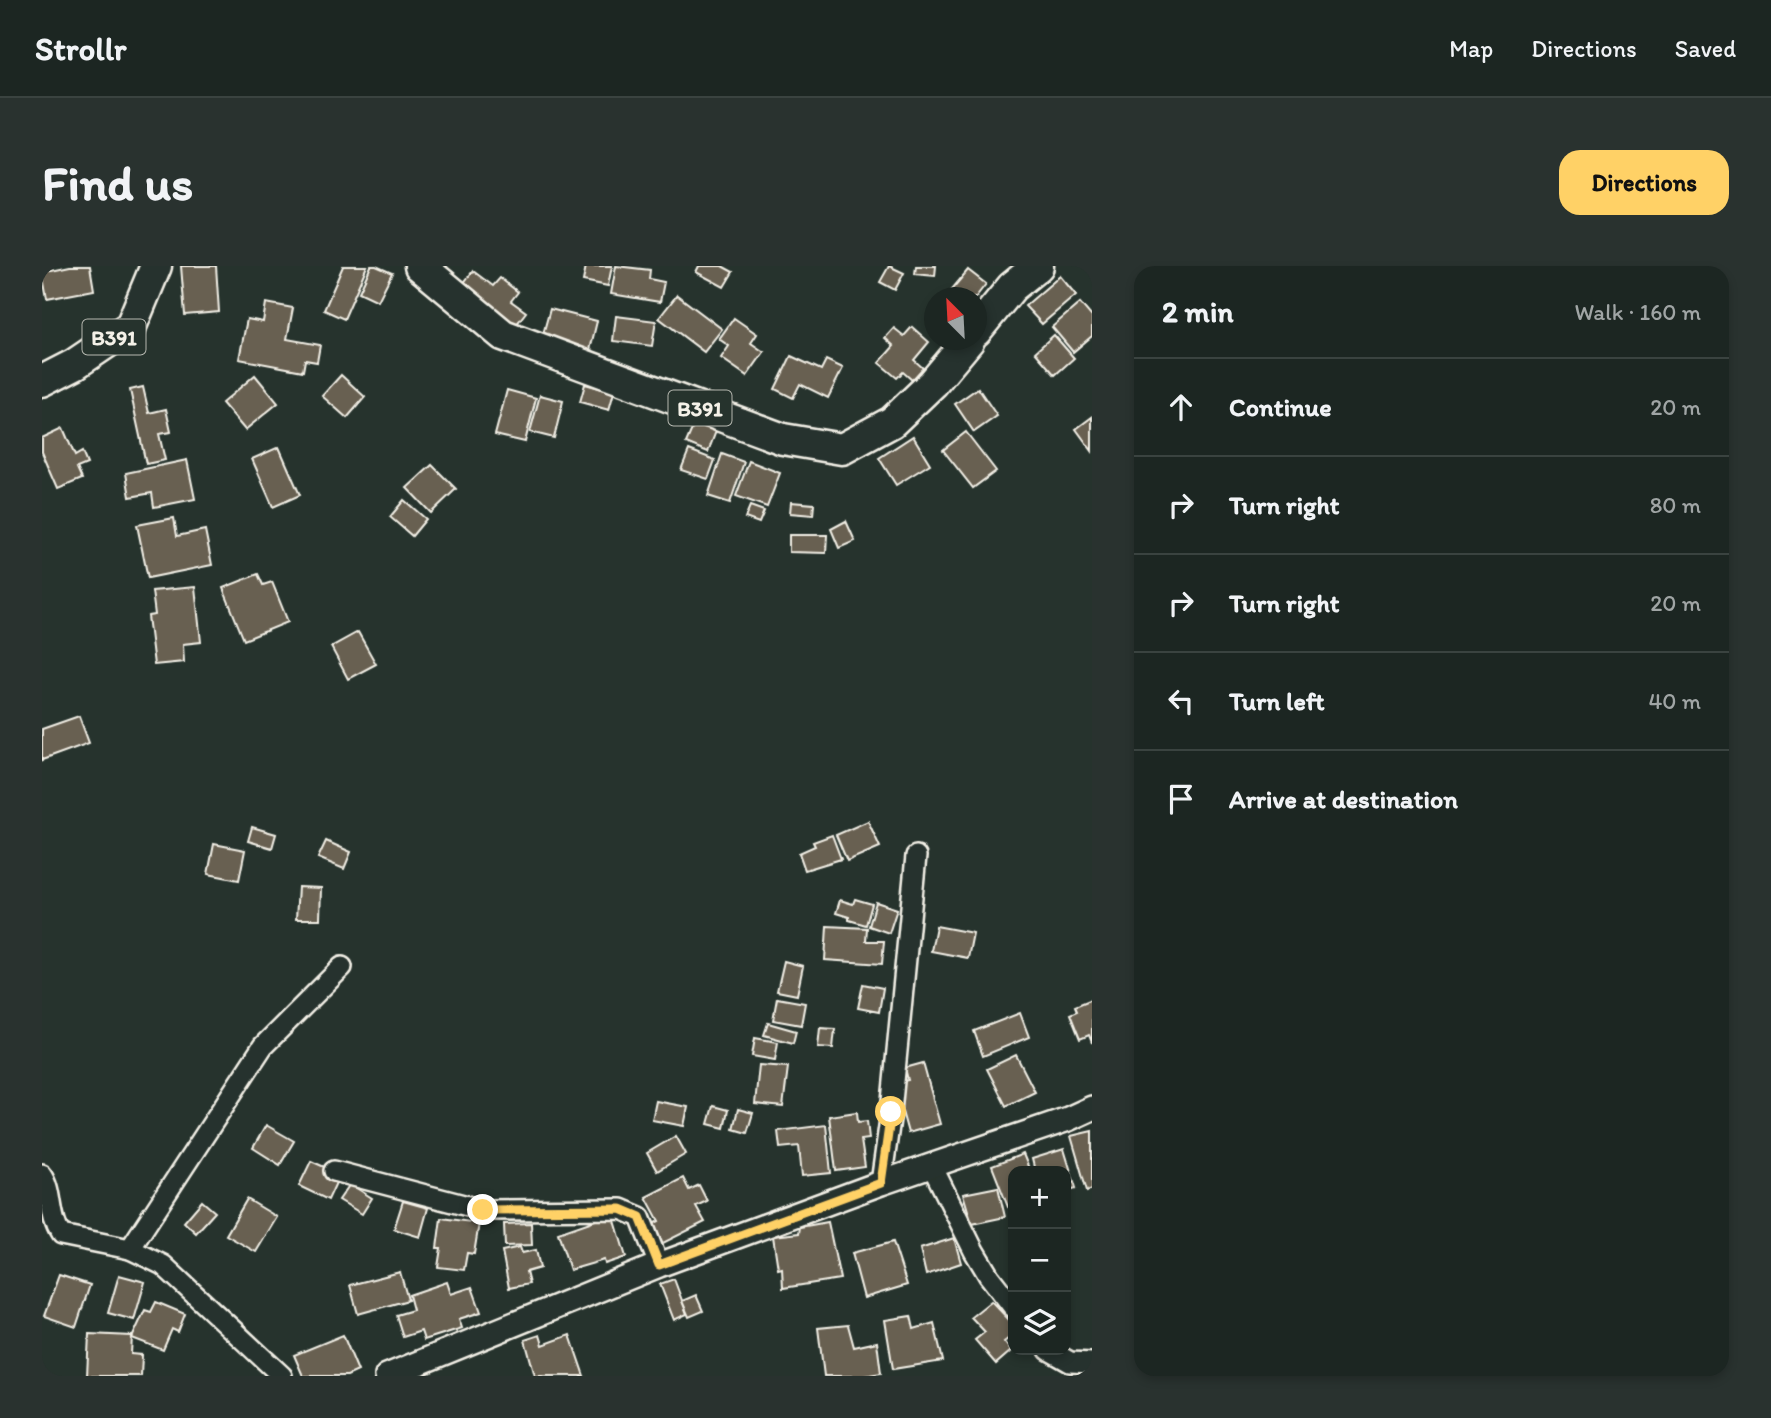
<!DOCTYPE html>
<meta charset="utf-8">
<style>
:root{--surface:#1c2622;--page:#29322f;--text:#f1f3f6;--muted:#a0a5a5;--line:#3a4340;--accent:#ffd166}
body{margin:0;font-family:Itim,sans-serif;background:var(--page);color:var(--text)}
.controls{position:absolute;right:21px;bottom:21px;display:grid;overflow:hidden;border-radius:14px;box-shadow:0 4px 10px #0003}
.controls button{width:63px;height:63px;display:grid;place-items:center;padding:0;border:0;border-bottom:2px solid var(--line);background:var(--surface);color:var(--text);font:35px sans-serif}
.compass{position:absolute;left:882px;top:21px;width:63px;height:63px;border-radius:50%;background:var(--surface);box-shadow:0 4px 10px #0003;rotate:336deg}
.stop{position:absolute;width:21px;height:21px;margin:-16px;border:5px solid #ffd166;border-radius:50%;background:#fff}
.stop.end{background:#ffd166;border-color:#fff;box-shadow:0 2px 7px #0008}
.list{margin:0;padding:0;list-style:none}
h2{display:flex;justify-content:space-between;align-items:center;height:91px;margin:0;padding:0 28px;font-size:30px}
h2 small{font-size:23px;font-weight:400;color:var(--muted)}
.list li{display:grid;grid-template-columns:46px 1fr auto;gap:21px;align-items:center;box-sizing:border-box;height:98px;padding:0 28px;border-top:2px solid var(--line)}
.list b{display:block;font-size:26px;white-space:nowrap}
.list em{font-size:23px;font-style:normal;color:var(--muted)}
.icon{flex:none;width:38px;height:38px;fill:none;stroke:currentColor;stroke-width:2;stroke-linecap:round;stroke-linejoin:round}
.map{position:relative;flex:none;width:1050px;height:1110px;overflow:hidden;border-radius:21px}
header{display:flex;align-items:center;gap:42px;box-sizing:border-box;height:98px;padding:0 35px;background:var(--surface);border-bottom:2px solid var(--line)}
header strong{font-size:33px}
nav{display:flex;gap:38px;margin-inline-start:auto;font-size:24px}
.intro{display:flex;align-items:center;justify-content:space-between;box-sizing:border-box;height:168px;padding:0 42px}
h1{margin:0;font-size:49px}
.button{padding:18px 32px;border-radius:21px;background:var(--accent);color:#111;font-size:24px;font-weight:700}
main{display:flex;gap:42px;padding:0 42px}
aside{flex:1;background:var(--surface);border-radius:21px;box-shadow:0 4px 10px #0003}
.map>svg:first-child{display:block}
</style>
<header>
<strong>Strollr</strong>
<nav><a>Map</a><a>Directions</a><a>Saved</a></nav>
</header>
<div class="intro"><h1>Find us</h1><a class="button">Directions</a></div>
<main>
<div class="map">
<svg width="1050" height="1110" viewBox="0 0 1050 1110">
<rect width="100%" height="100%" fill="#26332d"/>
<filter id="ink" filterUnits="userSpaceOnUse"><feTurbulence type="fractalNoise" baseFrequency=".0143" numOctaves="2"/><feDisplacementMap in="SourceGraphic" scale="14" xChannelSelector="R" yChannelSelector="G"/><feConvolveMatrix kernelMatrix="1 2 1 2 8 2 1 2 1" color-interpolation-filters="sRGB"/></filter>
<g filter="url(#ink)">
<g fill="#686051" stroke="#f4f1e8" stroke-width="2">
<polygon points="28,0 48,0 52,24 5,33 0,6"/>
<polygon points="139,0 174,0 177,46 143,49"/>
<polygon points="301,0 325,0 302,53 282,44"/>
<polygon points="329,0 334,0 350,7 336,35 317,26"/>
<polygon points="544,0 570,0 566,20 541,15"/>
<polygon points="574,0 608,4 607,13 622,16 618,36 569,28"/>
<polygon points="657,0 680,0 691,6 682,21 654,6"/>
<polygon points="847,0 862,7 853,24 838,16"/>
<polygon points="874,0 894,0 893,10 873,8"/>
<polygon points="926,4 944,18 933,32 910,32 906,28"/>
<polygon points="431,5 451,20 458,12 476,26 469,35 484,46 470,64 417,23"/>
<polygon points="1018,10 1034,29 1000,58 983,40"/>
<polygon points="635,29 680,63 662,86 617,52"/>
<polygon points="224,37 251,42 245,73 278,79 275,96 263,94 261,105 197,93 205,53 221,56"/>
<polygon points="1038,37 1050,51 1050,70 1031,86 1010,61"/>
<polygon points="508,43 555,55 548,84 500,72"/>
<polygon points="574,50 614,55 610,80 571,75"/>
<polygon points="692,52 715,68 709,77 722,86 705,110 679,92 687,80 677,73"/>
<polygon points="870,61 887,76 872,94 881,102 870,114 861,106 855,112 837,97 852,80 843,72 852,62 862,70"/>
<polygon points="1012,69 1032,92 1013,109 993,86"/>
<polygon points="749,90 779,104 784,94 801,102 786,132 758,118 751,132 733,123"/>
<polygon points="213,109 236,137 203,164 180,137"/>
<polygon points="299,109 323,131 305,152 280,130"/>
<polygon points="543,118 572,126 567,144 538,136"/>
<polygon points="101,121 107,147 124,143 129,166 117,168 123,194 104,198 88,124"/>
<polygon points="936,122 955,150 932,166 913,138"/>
<polygon points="465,124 494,132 483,176 453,169"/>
<polygon points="498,129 521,135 512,172 488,166"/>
<polygon points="1050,151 1050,185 1034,163"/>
<polygon points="653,156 674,165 666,186 644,177"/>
<polygon points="21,162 33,190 40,186 45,198 35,202 40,213 16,223 0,186 0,172"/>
<polygon points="924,166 954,205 931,222 901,184"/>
<polygon points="871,170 888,198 854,219 837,192"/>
<polygon points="237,181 258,229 231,241 210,193"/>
<polygon points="647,184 673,194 666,213 639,204"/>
<polygon points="680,188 702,196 688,237 666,230"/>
<polygon points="145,194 153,233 112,241 110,227 88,231 84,207"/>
<polygon points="707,195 738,207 725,241 694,230"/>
<polygon points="390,199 414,223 389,247 365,222"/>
<polygon points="362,234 384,253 370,270 348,251"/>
<polygon points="749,236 772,238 771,249 748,247"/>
<polygon points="708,240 722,245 717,257 703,252"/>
<polygon points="132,252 135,270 163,264 170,299 106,312 95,259"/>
<polygon points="804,255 813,275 797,282 789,263"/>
<polygon points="747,269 785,269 784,287 747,286"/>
<polygon points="216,308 221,319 230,316 246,356 202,374 181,322"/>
<polygon points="153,321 159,376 141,378 142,396 112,399 106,350 113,349 110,325"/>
<polygon points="316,366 334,398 306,413 289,381"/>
<polygon points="37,450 47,477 0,494 0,463"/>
<polygon points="826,555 838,581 805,595 794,569"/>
<polygon points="210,561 234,568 230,582 206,575"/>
<polygon points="790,569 799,593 763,604 757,587 773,580 771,576"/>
<polygon points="284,575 309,586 302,603 276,592"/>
<polygon points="172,578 203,584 197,614 166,608"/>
<polygon points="256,621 279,622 278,653 254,653"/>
<polygon points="813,633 830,638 824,659 807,654 807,651 794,647 798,634 811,638"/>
<polygon points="834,636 855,643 847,667 827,660"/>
<polygon points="785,660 825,662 824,675 842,675 840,698 783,694"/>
<polygon points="894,660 931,667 926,692 889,685"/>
<polygon points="742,695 761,700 755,729 735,725"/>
<polygon points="821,718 841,722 837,746 816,742"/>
<polygon points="735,732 763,737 759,759 731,754"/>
<polygon points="1050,733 1050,777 1047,769 1038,773 1028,748 1035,745 1033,740"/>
<polygon points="978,747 987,771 941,790 932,765"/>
<polygon points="726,757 754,765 751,777 722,769"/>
<polygon points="778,762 793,763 791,782 776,781"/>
<polygon points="713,772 736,776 733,794 710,790"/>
<polygon points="974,789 993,826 964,840 945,803"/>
<polygon points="881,797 898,858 866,867 852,817 866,814 863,802"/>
<polygon points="717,799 746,801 741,841 713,838"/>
<polygon points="614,835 646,841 642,860 610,854"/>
<polygon points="671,840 686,844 682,862 666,858"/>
<polygon points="696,843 711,847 705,867 691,863"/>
<polygon points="815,846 816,856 825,855 827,873 819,874 823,901 794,905 787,850"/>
<polygon points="224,859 252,875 238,899 211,882"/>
<polygon points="784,859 789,907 760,910 757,880 738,882 736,865"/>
<polygon points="1050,865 1050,923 1045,925 1029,870"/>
<polygon points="634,870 644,888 615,905 605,887"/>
<polygon points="1022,883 1034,922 1024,925 1024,905 993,905 990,893"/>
<polygon points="981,888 988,905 971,905 971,939 966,941 950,900"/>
<polygon points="269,895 298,908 286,934 257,920"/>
<polygon points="641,912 647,924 657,919 665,935 654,940 663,956 619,978 609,959 617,955 604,931"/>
<polygon points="308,918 330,932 320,948 297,934"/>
<polygon points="956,921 963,951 930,958 921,928"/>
<polygon points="205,933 235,951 214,986 184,969"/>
<polygon points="160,935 173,946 154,967 142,956"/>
<polygon points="361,935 386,942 378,971 352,963"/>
<polygon points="571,948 584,991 563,998 562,994 528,1004 516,967"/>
<polygon points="399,952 437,957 432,988 425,987 422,1004 396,1001 399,982 395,982"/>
<polygon points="786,956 798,1013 741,1022 740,1002 736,1003 731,970 757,967 758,961"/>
<polygon points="489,957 490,979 463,980 462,958"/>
<polygon points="912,972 919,997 884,1009 878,983"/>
<polygon points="851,976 865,1019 822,1032 810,987"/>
<polygon points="478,981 480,987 494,984 498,1002 484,1006 487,1018 467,1022 460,985"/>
<polygon points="358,1006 366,1034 316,1048 308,1019"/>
<polygon points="17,1009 48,1019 34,1061 2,1050"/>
<polygon points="77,1009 103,1016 92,1054 66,1047"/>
<polygon points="632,1013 645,1048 632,1054 618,1018"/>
<polygon points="405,1016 409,1028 430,1021 439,1046 417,1053 420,1062 382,1074 379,1065 361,1071 354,1049 371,1044 367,1029"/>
<polygon points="654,1029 661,1045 647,1051 640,1035"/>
<polygon points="949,1035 971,1058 971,1069 962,1076 969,1085 954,1098 933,1074 943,1066 929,1051"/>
<polygon points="114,1036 143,1048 136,1066 130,1063 121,1084 90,1072 103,1044 109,1046"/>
<polygon points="869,1050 872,1063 892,1057 901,1095 851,1103 843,1054"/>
<polygon points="806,1059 812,1081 835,1076 839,1107 822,1110 782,1110 776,1062"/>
<polygon points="47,1068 90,1070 89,1088 100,1089 99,1110 45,1110"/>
<polygon points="301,1069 316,1105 305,1110 261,1110 252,1089"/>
<polygon points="498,1069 501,1079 528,1069 542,1110 493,1110 483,1074"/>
</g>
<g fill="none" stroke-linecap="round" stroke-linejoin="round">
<g stroke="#f4f1e8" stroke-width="24">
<g id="minor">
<polyline points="890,900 932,985 947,1010 971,1041"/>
<polyline points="292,905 441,944 579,943 598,951 617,999"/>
<path d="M0,908C12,925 6,949 19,969L88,983L121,999L240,1110"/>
<polyline points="839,917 849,846 874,590"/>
<polyline points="88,983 221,780 300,701"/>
<polyline points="1007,1084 1028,1096 1050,1097"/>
</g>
</g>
<g stroke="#f4f1e8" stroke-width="28">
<polyline id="tertiary" points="345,1110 617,999 839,917 1026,853 1050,842"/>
</g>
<g stroke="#f4f1e8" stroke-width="35">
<g id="primary">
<polyline points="378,0 461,69 741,173 800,183 850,156 891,117 927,74"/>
<polyline points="934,65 970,21 996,0"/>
<polyline points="0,115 33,98 89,60 114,0"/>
</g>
</g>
<use href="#minor" stroke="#26332d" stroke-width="19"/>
<use href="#tertiary" stroke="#26332d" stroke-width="23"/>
<use href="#primary" stroke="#26332d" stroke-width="30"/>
</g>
</g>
<g fill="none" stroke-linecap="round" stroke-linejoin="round" filter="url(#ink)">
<polyline stroke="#ffd166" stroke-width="9" points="441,944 579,943 598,951 617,999 839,917 849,846"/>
</g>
<g text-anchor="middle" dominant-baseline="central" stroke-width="6" stroke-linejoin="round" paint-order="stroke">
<g fill="#26332d" stroke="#b6b8b0" stroke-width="2">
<rect x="40.5" y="53.5" width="63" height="35" rx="5"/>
<rect x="626.5" y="124.5" width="63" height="35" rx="5"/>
</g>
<g font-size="21" font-weight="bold" fill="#f4f1e8">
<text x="72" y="71">B391</text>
<text x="658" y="142">B391</text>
</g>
</g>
</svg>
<div class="controls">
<button>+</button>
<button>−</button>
<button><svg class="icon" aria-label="layers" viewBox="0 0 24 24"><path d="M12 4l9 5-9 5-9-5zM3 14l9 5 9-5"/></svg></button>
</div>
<svg class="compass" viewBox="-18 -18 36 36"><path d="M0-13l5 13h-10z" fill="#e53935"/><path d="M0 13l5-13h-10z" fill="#a0a5a5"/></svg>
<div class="stop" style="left:849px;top:846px"></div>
<div class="stop end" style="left:441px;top:944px"></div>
</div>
<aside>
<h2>2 min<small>Walk · 160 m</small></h2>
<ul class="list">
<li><svg class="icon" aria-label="ahead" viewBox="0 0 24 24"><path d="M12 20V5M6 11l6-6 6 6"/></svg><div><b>Continue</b></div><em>20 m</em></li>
<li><svg class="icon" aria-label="right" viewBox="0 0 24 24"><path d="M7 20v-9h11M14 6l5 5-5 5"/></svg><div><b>Turn right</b></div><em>80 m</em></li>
<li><svg class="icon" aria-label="right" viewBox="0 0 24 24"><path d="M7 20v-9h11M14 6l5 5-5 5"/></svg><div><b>Turn right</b></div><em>20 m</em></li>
<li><svg class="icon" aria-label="left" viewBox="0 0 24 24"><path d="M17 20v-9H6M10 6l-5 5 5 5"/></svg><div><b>Turn left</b></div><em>40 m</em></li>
<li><svg class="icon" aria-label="arrive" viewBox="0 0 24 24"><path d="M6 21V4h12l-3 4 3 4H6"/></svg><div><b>Arrive at destination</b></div></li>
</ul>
</aside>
</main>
